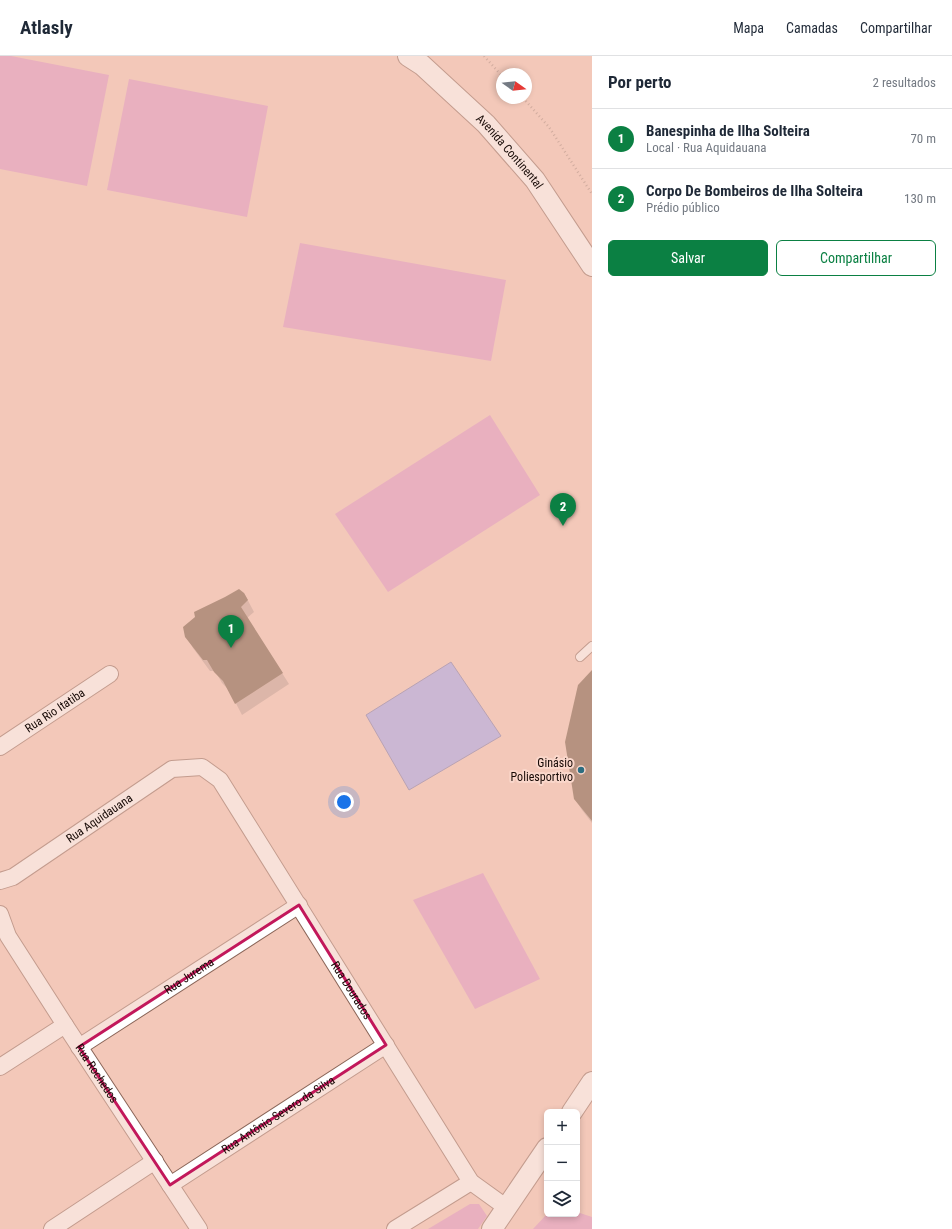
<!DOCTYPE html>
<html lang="pt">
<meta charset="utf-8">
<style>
:root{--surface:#fff;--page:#f2f2f3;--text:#1f2937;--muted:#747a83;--line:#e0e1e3;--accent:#0b8043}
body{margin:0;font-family:"Roboto Condensed",sans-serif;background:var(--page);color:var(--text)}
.controls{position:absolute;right:12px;bottom:12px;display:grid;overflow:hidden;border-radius:6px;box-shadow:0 2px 6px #0003}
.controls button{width:36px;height:36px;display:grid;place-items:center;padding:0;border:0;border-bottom:1px solid var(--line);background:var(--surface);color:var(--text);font:20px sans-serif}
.compass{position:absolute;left:496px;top:12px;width:36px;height:36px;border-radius:50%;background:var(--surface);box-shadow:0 2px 6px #0003;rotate:105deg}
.you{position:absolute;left:344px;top:746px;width:14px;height:14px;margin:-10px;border:3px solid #fff;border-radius:50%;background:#1a73e8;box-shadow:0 0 0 6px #1a73e833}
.badge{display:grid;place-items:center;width:26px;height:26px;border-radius:50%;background:var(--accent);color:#fff;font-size:13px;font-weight:700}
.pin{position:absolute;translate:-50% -33px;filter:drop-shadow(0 1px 2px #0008)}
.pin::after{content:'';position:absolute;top:21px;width:14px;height:12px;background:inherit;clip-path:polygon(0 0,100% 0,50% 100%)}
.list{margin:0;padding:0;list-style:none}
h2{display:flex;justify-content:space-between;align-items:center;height:52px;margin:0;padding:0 16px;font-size:17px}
h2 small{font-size:13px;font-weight:400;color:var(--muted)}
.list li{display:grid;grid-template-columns:26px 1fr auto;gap:12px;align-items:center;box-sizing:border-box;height:60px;padding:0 16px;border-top:1px solid var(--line)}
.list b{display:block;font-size:15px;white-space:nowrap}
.list p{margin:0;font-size:13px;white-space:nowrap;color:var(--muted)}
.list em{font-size:13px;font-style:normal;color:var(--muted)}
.actions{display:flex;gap:8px;padding:12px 16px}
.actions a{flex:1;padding:9px 0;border:1px solid var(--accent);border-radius:6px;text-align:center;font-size:14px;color:var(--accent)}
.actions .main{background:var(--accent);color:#fff}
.icon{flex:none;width:22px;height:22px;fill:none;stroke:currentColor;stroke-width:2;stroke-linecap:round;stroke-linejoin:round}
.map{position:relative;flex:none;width:592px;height:1173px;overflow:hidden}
header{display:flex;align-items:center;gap:24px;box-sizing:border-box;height:56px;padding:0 20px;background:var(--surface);border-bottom:1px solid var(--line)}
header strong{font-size:19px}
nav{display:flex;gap:22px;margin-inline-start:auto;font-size:14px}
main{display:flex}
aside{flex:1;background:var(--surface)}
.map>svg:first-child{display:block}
</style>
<header>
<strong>Atlasly</strong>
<nav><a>Mapa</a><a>Camadas</a><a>Compartilhar</a></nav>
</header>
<main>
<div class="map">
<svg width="592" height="1173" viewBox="0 0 592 1173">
<rect width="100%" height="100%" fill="#f3c8b9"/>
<g fill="#de93c5">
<polygon points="0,0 11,0 109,19 87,130 0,113"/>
<polygon points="129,23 268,50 247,161 107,134"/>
<polygon points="300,187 506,224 491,305 283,271"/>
<polygon points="490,359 540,439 388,536 335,458"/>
<polygon points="483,817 540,923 475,953 413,844"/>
<polygon points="470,1148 479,1148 487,1160 478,1173 428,1173"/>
<polygon points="577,1156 592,1161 592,1173 533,1173 547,1158 577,1158"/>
</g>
<polygon fill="#9ca2f1" stroke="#7474aa" points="451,606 501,680 409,734 366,659"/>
<g fill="#0003">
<polygon points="244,537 254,556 247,562 289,628 242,659 229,634 222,627 215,615 210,615 193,592 186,580 196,561"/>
<polygon points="592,615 592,767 582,754 575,743"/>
</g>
<g fill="#6e513a">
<polygon points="239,533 244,537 248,544 241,551 283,617 235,648 223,625 214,616 207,604 203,604 185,581 183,571 195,561 194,556 225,541"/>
<polygon points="592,614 592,765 574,743 565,686 578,629"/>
</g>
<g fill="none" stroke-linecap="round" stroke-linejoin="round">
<g stroke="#8b6659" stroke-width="10">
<polyline id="service" points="580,601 592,590"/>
</g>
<g stroke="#8b6659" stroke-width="18">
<g id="minor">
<path id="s1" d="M0,691L110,618"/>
<path id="s2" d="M0,825L13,821L172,713L202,711L220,724L471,1126L507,1152"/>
<path id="s3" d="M0,858L8,880L65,969L199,1173"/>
<path id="s4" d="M79,991L299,849"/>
<polyline points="0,1011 65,969"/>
<path id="s5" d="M170,1129L386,989"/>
<polyline points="52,1173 155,1105"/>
<polyline points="395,1173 471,1126"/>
</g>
</g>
<g stroke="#8b6659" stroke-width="22">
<g id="tertiary">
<path id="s6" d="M408,0L422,9L486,68L535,124L592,210"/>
<polyline points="572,1056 592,1026"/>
<polyline points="492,1173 547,1092"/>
</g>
</g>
<g stroke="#aa897d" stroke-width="2.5" stroke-dasharray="1 3" stroke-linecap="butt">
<polyline points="484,0 502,20"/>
<polyline points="523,42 549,71 592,138"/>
</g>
<use href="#service" stroke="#fff" stroke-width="8"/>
<use href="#minor" stroke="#fff" stroke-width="16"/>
<use href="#tertiary" stroke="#fff" stroke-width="20"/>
</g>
<path d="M0 0H592V1173H0ZM299,849L386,989L170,1129L79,991Z" fill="#f3c8b9" fill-opacity=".55" fill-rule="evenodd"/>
<path fill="none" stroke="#c2185b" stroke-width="3" stroke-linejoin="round" d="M299,849L386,989L170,1129L79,991Z"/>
<circle fill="#2c6d80" stroke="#fad7cb" stroke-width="1.5" cx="581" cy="714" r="4"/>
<g text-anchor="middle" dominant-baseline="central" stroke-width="4" stroke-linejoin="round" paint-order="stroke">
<g font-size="12" fill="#160905" stroke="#fad7cb">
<text stroke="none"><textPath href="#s6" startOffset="140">Avenida Continental</textPath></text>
<text stroke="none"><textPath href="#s1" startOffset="66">Rua Rio Itatiba</textPath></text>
<text stroke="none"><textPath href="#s2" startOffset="118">Rua Aquidauana</textPath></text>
<text stroke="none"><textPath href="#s4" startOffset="131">Rua Jurema</textPath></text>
<text stroke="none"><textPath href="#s2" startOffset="506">Rua Dourados</textPath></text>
<text stroke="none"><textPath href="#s3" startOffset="187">Rua Rochedos</textPath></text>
<text stroke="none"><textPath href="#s5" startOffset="129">Rua Antônio Severo da Silva</textPath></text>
</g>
<g font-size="12" fill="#160905" stroke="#fad7cb" text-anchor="end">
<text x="573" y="707">Ginásio<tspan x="573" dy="14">Poliesportivo</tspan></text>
</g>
</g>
</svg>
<div class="controls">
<button>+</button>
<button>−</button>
<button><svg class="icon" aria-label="layers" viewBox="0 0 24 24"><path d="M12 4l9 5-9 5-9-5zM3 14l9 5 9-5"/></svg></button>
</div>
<svg class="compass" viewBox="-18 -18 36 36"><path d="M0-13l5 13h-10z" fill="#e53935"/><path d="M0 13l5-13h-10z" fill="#747a83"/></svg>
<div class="you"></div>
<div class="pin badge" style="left:231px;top:592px">1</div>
<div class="pin badge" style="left:563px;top:470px">2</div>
</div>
<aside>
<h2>Por perto<small>2 resultados</small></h2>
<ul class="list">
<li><span class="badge">1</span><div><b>Banespinha de Ilha Solteira</b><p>Local · Rua Aquidauana</p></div><em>70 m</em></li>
<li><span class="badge">2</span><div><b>Corpo De Bombeiros de Ilha Solteira</b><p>Prédio público</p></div><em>130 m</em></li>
</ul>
<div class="actions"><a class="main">Salvar</a><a>Compartilhar</a></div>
</aside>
</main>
